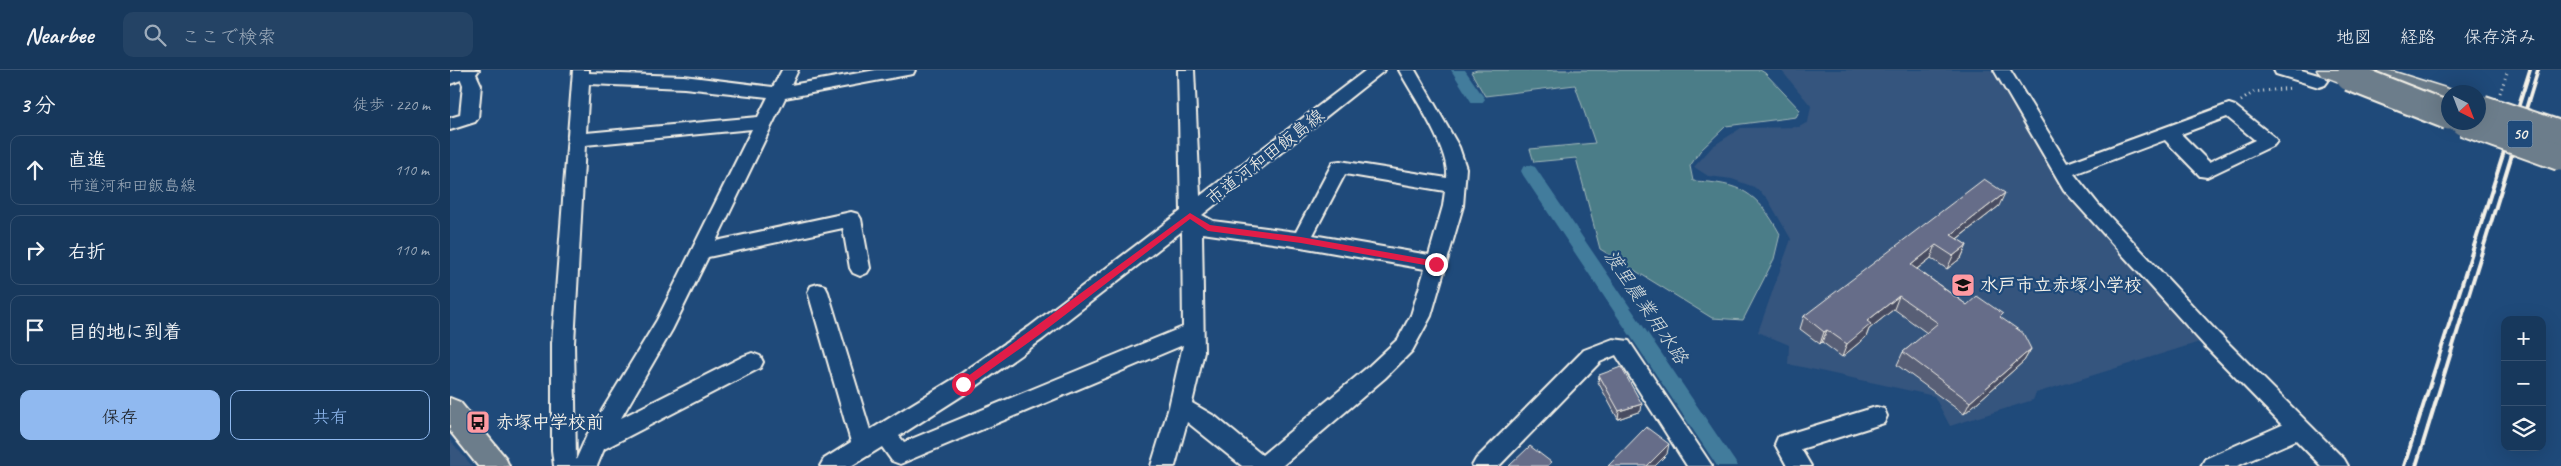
<!DOCTYPE html>
<html lang="ja">
<meta charset="utf-8">
<style>
:root{--surface:#17385c;--page:#244365;--text:#f1f3f6;--muted:#9eacbb;--line:#365272;--accent:#90b9f0}
body{margin:0;font-family:Caveat,"Klee One",sans-serif;background:var(--page);color:var(--text)}
.controls{position:absolute;right:15px;bottom:15px;display:grid;overflow:hidden;border-radius:10px;box-shadow:0 5px 20px #0002}
.controls button{width:45px;height:45px;display:grid;place-items:center;padding:0;border:0;border-bottom:1px solid var(--line);background:var(--surface);color:var(--text);font:25px sans-serif}
.compass{position:absolute;left:1991px;top:15px;width:45px;height:45px;border-radius:50%;background:var(--surface);box-shadow:0 5px 20px #0002;rotate:138deg}
.stop{position:absolute;width:15px;height:15px;margin:-11px;border:4px solid #e11d48;border-radius:50%;background:#fff}
.stop.end{background:#e11d48;border-color:#fff;box-shadow:0 1px 5px #0008}
.list{margin:0;padding:0;list-style:none}
h2{display:flex;justify-content:space-between;align-items:center;height:65px;margin:0;padding:0 20px;font-size:21px}
h2 small{font-size:16px;font-weight:400;color:var(--muted)}
.list li{display:grid;grid-template-columns:32px 1fr auto;gap:15px;align-items:center;box-sizing:border-box;height:70px;margin:0 10px 10px;padding:0 10px;border:1px solid var(--line);border-radius:10px}
.list b{display:block;font-size:19px;white-space:nowrap}
.list p{margin:0;font-size:16px;white-space:nowrap;color:var(--muted)}
.list em{font-size:16px;font-style:normal;color:var(--muted)}
.actions{display:flex;gap:10px;padding:15px 20px}
.actions a{flex:1;padding:11px 0;border:1px solid var(--accent);border-radius:10px;text-align:center;font-size:18px;color:var(--accent)}
.actions .main{background:var(--accent);color:#111}
.icon{flex:none;width:28px;height:28px;fill:none;stroke:currentColor;stroke-width:2;stroke-linecap:round;stroke-linejoin:round}
.map{position:relative;flex:none;width:2111px;height:396px;overflow:hidden}
header{display:flex;align-items:center;gap:30px;box-sizing:border-box;height:70px;padding:0 25px;background:var(--surface);border-bottom:1px solid var(--line)}
header strong{font-size:24px}
nav{display:flex;gap:28px;margin-inline-start:auto;font-size:18px}
.search{width:350px;height:45px;background:var(--page);display:flex;align-items:center;gap:12px;box-sizing:border-box;padding:0 18px;border-radius:10px;color:var(--muted);font-size:19px}
main{display:flex}
aside{flex:1;background:var(--surface)}
.map>svg:first-child{display:block}
</style>
<header>
<strong>Nearbee</strong>
<div class="search"><svg class="icon" aria-label="search" viewBox="0 0 24 24"><circle cx="10" cy="10" r="6"/><path d="M15 15l6 6"/></svg>ここで検索</div>
<nav><a>地図</a><a>経路</a><a>保存済み</a></nav>
</header>
<main>
<aside>
<h2>3 分<small>徒歩 · 220 m</small></h2>
<ul class="list">
<li><svg class="icon" aria-label="ahead" viewBox="0 0 24 24"><path d="M12 20V5M6 11l6-6 6 6"/></svg><div><b>直進</b><p>市道河和田飯島線</p></div><em>110 m</em></li>
<li><svg class="icon" aria-label="right" viewBox="0 0 24 24"><path d="M7 20v-9h11M14 6l5 5-5 5"/></svg><div><b>右折</b></div><em>110 m</em></li>
<li><svg class="icon" aria-label="arrive" viewBox="0 0 24 24"><path d="M6 21V4h12l-3 4 3 4H6"/></svg><div><b>目的地に到着</b></div></li>
</ul>
<div class="actions"><a class="main">保存</a><a>共有</a></div>
</aside>
<div class="map">
<svg width="2111" height="396" viewBox="0 0 2111 396">
<rect width="100%" height="100%" fill="#1f4a7a"/>
<filter id="ink" filterUnits="userSpaceOnUse"><feTurbulence type="fractalNoise" baseFrequency=".02" numOctaves="2"/><feDisplacementMap in="SourceGraphic" scale="10" xChannelSelector="R" yChannelSelector="G"/><feConvolveMatrix kernelMatrix="1 2 1 2 8 2 1 2 1" color-interpolation-filters="sRGB"/></filter>
<g filter="url(#ink)">
<g fill="#34547e">
<polygon points="1331,0 1541,0 1611,114 1753,271 1586,323 1583,330 1500,356 1484,326 1338,294 1339,275 1308,262 1341,169 1317,128 1304,117 1282,109 1258,106 1244,97 1263,76 1291,58 1349,57 1358,52 1361,36"/>
<polygon points="0,370 22,396 0,396"/>
</g>
<path fill="#4c7d88" stroke="#a0b7b8" d="M1027,0H1310L1315,3L1350,40L1346,47L1276,56L1250,81L1240,96L1243,111C1291,113 1307,122 1330,164L1324,189L1293,250L1262,248L1150,179L1126,88L1084,92L1080,79L1145,73L1125,15L1035,26L1021,2Z"/>
<g fill="none" stroke-linecap="round" stroke-linejoin="round">
<g fill="#427b9c" fill-rule="evenodd">
<polygon points="1001,0 1015,0 1035,29 1032,33 1022,33"/>
<polygon points="1079,95 1085,97 1288,396 1267,396 1073,105 1071,101 1073,97"/>
</g>
<g stroke="#f4f1e8" stroke-width="4">
<g id="minor">
<polygon points="5,0 29,0 26,4 31,15 28,48 25,52 0,60 0,48 10,45 13,15 11,10 0,14 0,2"/>
<path d="M123,0H139V3L234,6L323,17L332,0H348L341,15L426,0H465L463,4L457,5L335,28L266,171L401,142L408,144L411,149L420,198L417,203L410,206L403,203L400,198L393,158L258,187L222,260L171,348L294,286L302,283L310,286L313,292L310,298L154,379L147,396H104L102,380V273ZM139,14L234,18L318,27L308,47L136,63ZM302,59L207,250L137,365L126,390L124,273L135,75Z"/>
<path d="M728,0H744L750,126L916,0H935L752,145L763,151L846,162L883,92L890,91L997,108C1000,79 963,26 949,0H965L1009,77L1016,98L1013,136L981,246L962,281L935,308L832,396H792L737,352L725,396H701L719,337L733,275L450,394L442,391L432,377L401,396H370L374,389L401,372L358,222L361,216L368,214L375,216L378,222L420,360L505,308L579,257L731,141ZM895,104L995,121L993,136L979,185L863,165ZM732,161L733,257L454,372L449,366L521,320L593,269ZM752,163L851,177L975,199L961,245L948,269L919,296L812,385L766,347L742,333L754,282Z"/>
<path d="M1544,0H1560L1617,93L1779,34L1785,36L1824,67L1827,71L1824,75L1757,107L1750,106L1715,70L1624,104L1648,134L1768,263L1894,389L1898,396H1871L1846,370L1787,396H1751L1755,389L1832,355L1754,275L1614,120ZM1777,47L1805,70L1759,92L1731,64Z"/>
<polygon points="1824,0 1851,0 1875,7 1878,11 1875,15 1869,17 1826,4"/>
<polygon points="1163,269 1179,271 1262,396 1237,396 1166,285 1150,292 1049,396 1022,396 1026,389 1134,280"/>
<polygon points="1426,337 1434,339 1437,346 1434,353 1351,379 1361,396 1337,396 1325,374 1328,367"/>
</g>
</g>
<g stroke="#f4f1e8" stroke-width="4">
<polygon id="major" points="0,328 10,332 55,387 59,396 28,396 0,361"/>
</g>
<g stroke="#f4f1e8" stroke-width="3">
<path id="highway" d="M1867,0H1938L2008,22H1999V36L1936,15L1932,20C1914,25 1889,11 1871,5Z"/>
</g>
<g stroke="#f4f1e8" stroke-width="3" stroke-dasharray="1 4" stroke-linecap="butt">
<polyline points="2050,23 2058,0"/>
<polyline points="1791,31 1804,22 1842,18"/>
</g>
<use href="#minor" fill="#1f4a7a" fill-rule="evenodd"/>
<use href="#major" fill="#6c7d8b" fill-rule="evenodd"/>
<use href="#highway" fill="#6c7d8b" fill-rule="evenodd"/>
<g stroke="#f4f1e8" stroke-width="4">
<polyline points="1954,396 2080,0"/>
<polyline points="1966,396 2088,0"/>
</g>
<g stroke="#f4f1e8" stroke-width="31" stroke-linecap="butt">
<g id="highway-bridge">
<polyline points="1900,7 1999,46"/>
<polyline points="2032,39 2111,65"/>
<polyline points="2014,52 2111,87"/>
</g>
</g>
<use href="#highway-bridge" stroke="#6c7d8b" stroke-width="27"/>
</g>
<g fill="#585e76" stroke="#f4f1e8">
<polygon points="1549,136 1507,169 1517,175 1511,188 1497,199 1481,188 1467,199 1517,235 1551,248 1581,279 1574,291 1514,344 1447,295 1453,282 1477,263 1444,239 1419,259 1416,267 1392,287 1372,272 1370,274 1350,259 1354,246"/>
<polygon points="1149,305 1191,341 1168,349 1148,312"/>
</g>
<g fill="#474c60" stroke="#f4f1e8">
<polygon points="1555,123 1549,136 1495,178 1501,165"/>
<polygon points="1486,175 1481,188 1455,208 1461,195"/>
<polygon points="1517,175 1511,188 1497,199 1503,186"/>
<polygon points="1449,226 1444,239 1419,259 1416,267 1392,287 1397,274 1417,251"/>
<polygon points="1377,260 1372,272 1370,274 1374,262"/>
<polygon points="1581,279 1574,291 1514,344 1520,332"/>
<polygon points="1192,334 1191,341 1168,349 1169,341"/>
<polygon points="1219,374 1217,384 1205,396 1197,396"/>
</g>
<g fill="#666d89" stroke="#f4f1e8">
<polygon points="1534,109 1555,123 1501,165 1517,175 1503,186 1486,175 1461,195 1517,235 1527,226 1553,244 1550,247 1573,263 1581,279 1520,332 1453,282 1488,253 1449,226 1417,251 1421,254 1397,274 1377,260 1374,262 1354,246"/>
<polygon points="1171,297 1192,334 1169,341 1149,305"/>
<polygon points="1196,357 1219,374 1197,396 1158,396"/>
<polygon points="1080,376 1101,392 1098,396 1059,396"/>
</g>
</g>
<polygon fill="#e11d48" points="740,143 760,155 851,167 986,191 990,194 986,197 851,173 758,161 740,149 589,265 516,317 510,317 510,312"/>
<defs>
<g id="school-square" transform="scale(1.25)"><rect x="-9" y="-9" width="18" height="18" rx="4" fill="#ff9aa2" stroke="#1f4a7a"/><path d="M0-5L7-2L0 1L-7-2ZM-4 1L0 2.5L4 1V4Q0 6-4 4Z" fill="#111"/></g>
<g id="bus-square" transform="scale(1.25)"><rect x="-9" y="-9" width="18" height="18" rx="4" fill="#ff9aa2" stroke="#1f4a7a"/><path d="M-5-6H5V4H4V6H2V4H-2V6H-4V4H-5ZM-3.5-4V0h7V-4ZM-3.5 1.2v1.5H-2V1.2ZM2 1.2v1.5H3.5V1.2Z" fill="#111"/></g>
</defs>
<g fill-rule="evenodd">
<use href="#school-square" x="1513" y="215"/>
<use href="#bus-square" x="28" y="352"/>
</g>
<g text-anchor="middle" dominant-baseline="central" stroke-width="4.5" stroke-linejoin="round" paint-order="stroke">
<rect fill="#1f4a7a" stroke="#b4bfc7" stroke-width="1" x="2057.5" y="50.5" width="25" height="27" rx="4"/>
<g font-size="16" font-weight="bold" fill="#f4f1e8">
<text x="2070" y="64">50</text>
</g>
<g font-size="18" fill="#f4f1e8" stroke="#1f4a7a">
<text transform="translate(815 87) rotate(-38)">市道河和田飯島線</text>
</g>
<g font-size="18" font-weight="bold" fill="#f4f1e8" stroke="#1f4a7a" text-anchor="start">
<text x="1530" y="215">水戸市立赤塚小学校</text>
<text x="46" y="352">赤塚中学校前</text>
</g>
<g font-size="19" font-style="italic" fill="#d9dfdd" stroke="#1f4a7a">
<text transform="translate(1196 237) rotate(56)">渡里農業用水路</text>
</g>
</g>
</svg>
<div class="controls">
<button>+</button>
<button>−</button>
<button><svg class="icon" aria-label="layers" viewBox="0 0 24 24"><path d="M12 4l9 5-9 5-9-5zM3 14l9 5 9-5"/></svg></button>
</div>
<svg class="compass" viewBox="-18 -18 36 36"><path d="M0-13l5 13h-10z" fill="#e53935"/><path d="M0 13l5-13h-10z" fill="#9eacbb"/></svg>
<div class="stop" style="left:513px;top:314px"></div>
<div class="stop end" style="left:986px;top:194px"></div>
</div>
</main>
